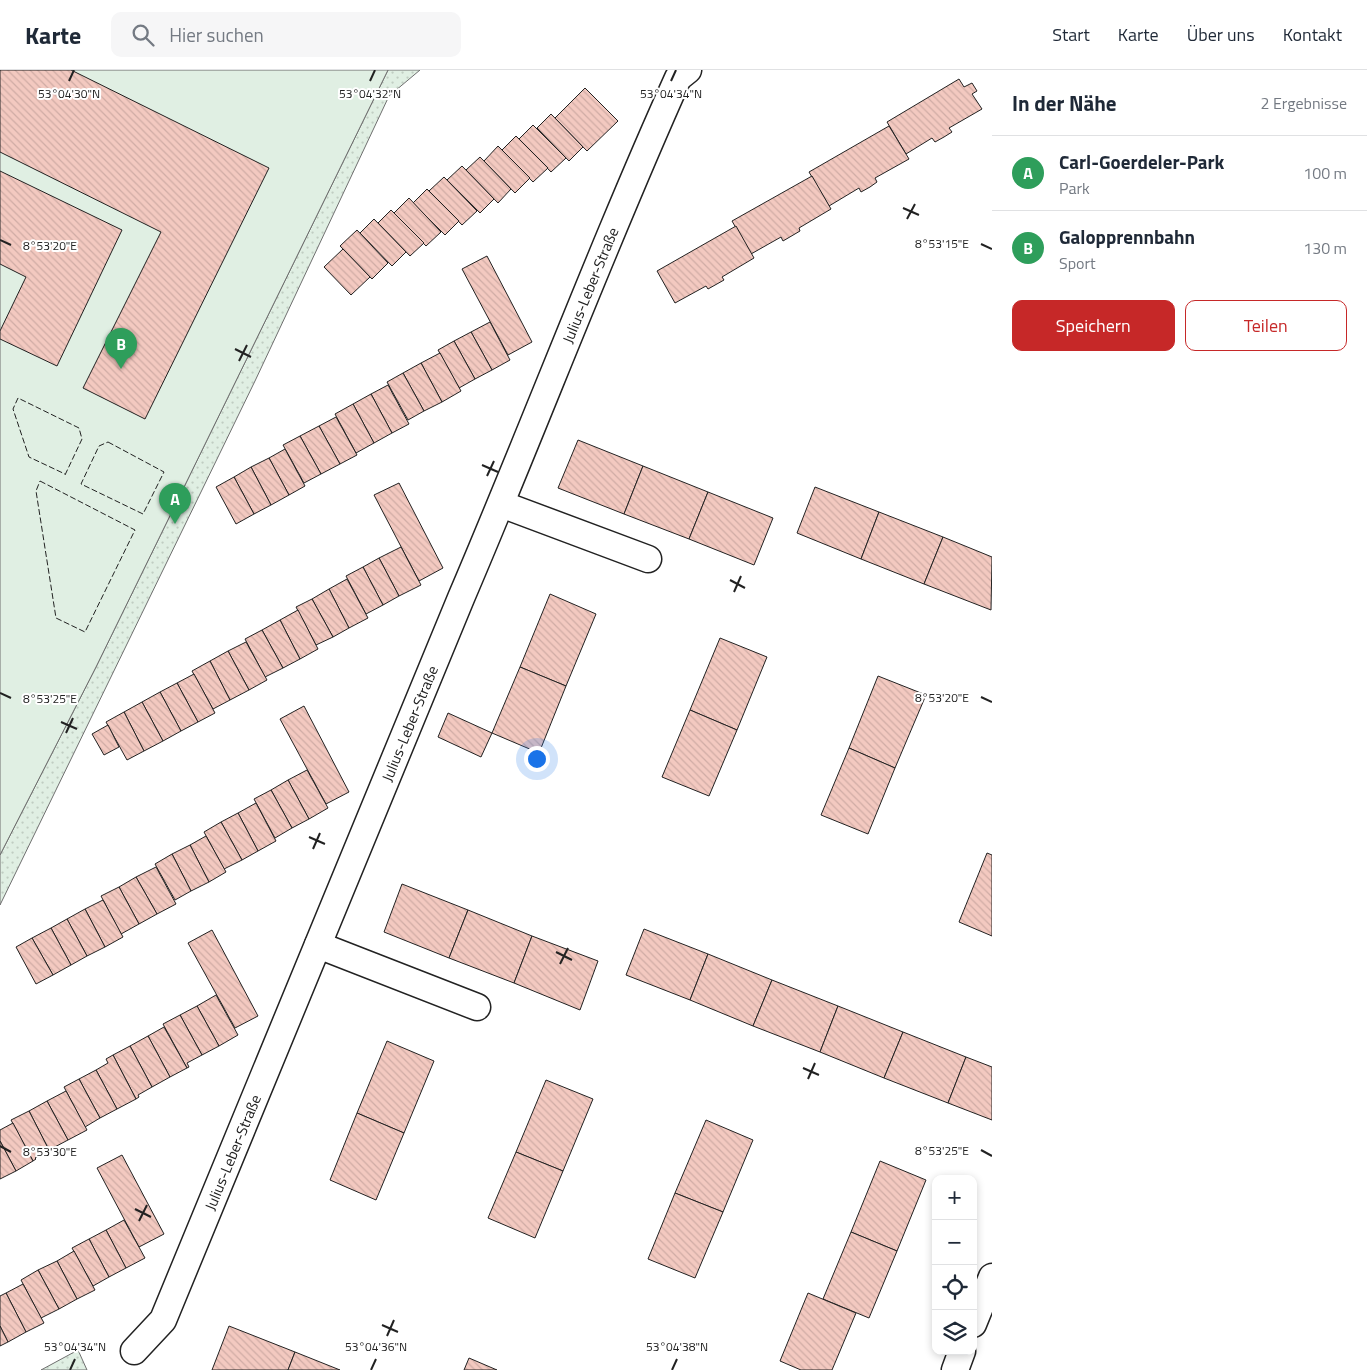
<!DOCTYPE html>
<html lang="de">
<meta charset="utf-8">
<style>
:root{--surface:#fff;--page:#f6f6f7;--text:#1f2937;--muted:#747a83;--line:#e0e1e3;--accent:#c62828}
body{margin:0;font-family:"Titillium Web",sans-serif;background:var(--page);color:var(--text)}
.controls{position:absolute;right:15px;bottom:15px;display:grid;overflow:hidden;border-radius:10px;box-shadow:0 2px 8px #0003}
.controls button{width:45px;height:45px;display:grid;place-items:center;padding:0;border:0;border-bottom:1px solid var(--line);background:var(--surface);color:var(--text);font:25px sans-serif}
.you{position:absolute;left:536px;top:688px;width:18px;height:18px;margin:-12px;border:4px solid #fff;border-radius:50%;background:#1a73e8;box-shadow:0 0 0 8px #1a73e833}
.badge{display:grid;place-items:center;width:32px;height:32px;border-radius:50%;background:var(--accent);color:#fff;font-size:16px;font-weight:700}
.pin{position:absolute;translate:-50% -41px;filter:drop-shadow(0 1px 2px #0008)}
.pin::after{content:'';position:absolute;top:26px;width:18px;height:15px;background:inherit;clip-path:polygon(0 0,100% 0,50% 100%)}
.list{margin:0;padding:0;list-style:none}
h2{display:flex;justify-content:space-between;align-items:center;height:65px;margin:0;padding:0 20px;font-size:21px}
h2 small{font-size:16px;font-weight:400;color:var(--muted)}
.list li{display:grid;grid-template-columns:32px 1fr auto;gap:15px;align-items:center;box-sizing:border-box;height:75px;padding:0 20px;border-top:1px solid var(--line)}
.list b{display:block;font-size:19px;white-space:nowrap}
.list p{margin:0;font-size:16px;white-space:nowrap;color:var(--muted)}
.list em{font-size:16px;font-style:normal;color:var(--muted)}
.actions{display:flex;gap:10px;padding:15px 20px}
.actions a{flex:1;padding:11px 0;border:1px solid var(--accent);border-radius:10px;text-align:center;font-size:18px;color:var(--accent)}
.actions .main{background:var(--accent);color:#fff}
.icon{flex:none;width:28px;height:28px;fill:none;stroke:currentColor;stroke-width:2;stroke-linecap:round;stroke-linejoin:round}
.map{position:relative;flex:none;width:992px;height:1300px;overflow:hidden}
header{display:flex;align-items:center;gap:30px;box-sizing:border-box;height:70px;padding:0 25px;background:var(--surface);border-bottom:1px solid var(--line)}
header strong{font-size:24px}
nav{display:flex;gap:28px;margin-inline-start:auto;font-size:18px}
.search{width:350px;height:45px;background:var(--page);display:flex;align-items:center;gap:12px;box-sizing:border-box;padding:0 18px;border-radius:10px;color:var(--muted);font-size:19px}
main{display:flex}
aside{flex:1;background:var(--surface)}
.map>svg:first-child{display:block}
</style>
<header>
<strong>Karte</strong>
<div class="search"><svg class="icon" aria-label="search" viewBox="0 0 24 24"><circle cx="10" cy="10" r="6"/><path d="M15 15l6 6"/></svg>Hier suchen</div>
<nav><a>Start</a><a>Karte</a><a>Über uns</a><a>Kontakt</a></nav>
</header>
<main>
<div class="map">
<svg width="992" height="1300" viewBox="0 0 992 1300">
<defs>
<pattern id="green-dots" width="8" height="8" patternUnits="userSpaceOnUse" patternTransform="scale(1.25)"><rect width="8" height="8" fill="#e0efe3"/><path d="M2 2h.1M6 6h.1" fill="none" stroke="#c0cdc2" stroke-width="1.8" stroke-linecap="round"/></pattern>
<pattern id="building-back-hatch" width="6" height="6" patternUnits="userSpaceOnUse" patternTransform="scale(1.25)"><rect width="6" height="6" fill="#f3c9c0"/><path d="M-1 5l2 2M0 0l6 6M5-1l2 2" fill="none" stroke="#d0aca5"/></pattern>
</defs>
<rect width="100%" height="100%" fill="#fff"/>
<g fill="url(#green-dots)" stroke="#6f6f6f">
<polygon points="388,0 420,0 389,26 255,311 0,835 0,785 96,597"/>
<polygon points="78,1280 87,1300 41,1300"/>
</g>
<polygon fill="#e0efe3" stroke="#6f6f6f" points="0,0 388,0 96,597 0,785"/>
<g fill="url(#building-back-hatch)" stroke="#222">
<polygon points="0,0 71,0 269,98 145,349 83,318 161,162 0,82"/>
<polygon points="959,9 964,17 972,13 977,21 972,24 982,39 949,58 952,62 944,67 935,72 932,68 906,84 887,52"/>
<polygon points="585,18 618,51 587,81 555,48"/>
<polygon points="551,44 583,77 569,91 537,58"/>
<polygon points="533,55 566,88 551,102 519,69"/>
<polygon points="889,56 909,89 875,108 877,112 870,117 861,122 859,118 829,136 809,102"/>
<polygon points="516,66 548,98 533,112 502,80"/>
<polygon points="498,76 530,108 515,123 484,91"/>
<polygon points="480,87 511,119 498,133 466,100"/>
<polygon points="462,96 494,129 480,143 447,110"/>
<polygon points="0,101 122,160 57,296 0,269 0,261 26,207 0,194"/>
<polygon points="812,106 831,139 799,158 800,161 783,171 781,167 751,184 732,151"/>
<polygon points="444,107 477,141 462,155 429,121"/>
<polygon points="427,119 459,151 445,165 413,133"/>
<polygon points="409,128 441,162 426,176 394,143"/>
<polygon points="391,140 424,173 410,186 378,153"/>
<polygon points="374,149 406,182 392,196 360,163"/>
<polygon points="736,156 754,188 722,207 724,210 708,219 706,216 675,233 657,201"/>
<polygon points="357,160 388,193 372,209 340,176"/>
<polygon points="343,179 370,207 351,225 324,197"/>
<polygon points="487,186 532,272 508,285 462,199"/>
<polygon points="490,252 510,290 492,300 471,262"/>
<polygon points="471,262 492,300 475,309 454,271"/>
<polygon points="454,271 475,309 459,318 438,280"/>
<polygon points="440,283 461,321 442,332 421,293"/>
<polygon points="421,293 442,332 424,341 403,303"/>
<polygon points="403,303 424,341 408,350 387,312"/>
<polygon points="388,315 409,354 392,363 371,324"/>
<polygon points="371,324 392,363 374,373 353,334"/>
<polygon points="353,334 374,373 356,383 335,344"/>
<polygon points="336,347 357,385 340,394 319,356"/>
<polygon points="319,356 340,394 321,404 300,366"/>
<polygon points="300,366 321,404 304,413 283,375"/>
<polygon points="578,370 643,396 624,444 558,418"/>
<polygon points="285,379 305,416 289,425 269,388"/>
<polygon points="269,388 289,425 271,435 251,397"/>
<polygon points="643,396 708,422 689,469 624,444"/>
<polygon points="251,397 271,435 254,444 234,407"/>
<polygon points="234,407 254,444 236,454 216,417"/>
<polygon points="399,413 443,498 419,511 374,425"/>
<polygon points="815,417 879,442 861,489 797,463"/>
<polygon points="708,422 773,448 754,495 689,469"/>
<polygon points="879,442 943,467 924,514 861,489"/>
<polygon points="943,467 992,487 991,540 924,514"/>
<polygon points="401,477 421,515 399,526 379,488"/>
<polygon points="379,488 399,526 383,535 363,497"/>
<polygon points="363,497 383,535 366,544 346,506"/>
<polygon points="347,509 368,548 349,558 329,519"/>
<polygon points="329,519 349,558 333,567 312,529"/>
<polygon points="550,524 596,544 566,616 520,597"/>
<polygon points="312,529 333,567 316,575 296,537"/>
<polygon points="298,540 318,579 300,589 280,550"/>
<polygon points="280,550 300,589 283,598 262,560"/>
<polygon points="262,560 283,598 265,607 245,569"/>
<polygon points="720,568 767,587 737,660 690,640"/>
<polygon points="246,572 267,610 249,620 228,581"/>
<polygon points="228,581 249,620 230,630 210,591"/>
<polygon points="210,591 230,630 213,639 192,601"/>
<polygon points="520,597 566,616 539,683 492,663"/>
<polygon points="194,604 215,643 198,652 177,613"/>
<polygon points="878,606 926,625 895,698 849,678"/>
<polygon points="177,613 198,652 181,661 160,622"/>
<polygon points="160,622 181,661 163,671 142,632"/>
<polygon points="142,632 163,671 144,681 124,642"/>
<polygon points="304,636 349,722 326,734 280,649"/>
<polygon points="690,640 737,660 709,726 662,707"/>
<polygon points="124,642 144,681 127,690 106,652"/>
<polygon points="448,643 492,663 481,687 438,667"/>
<polygon points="108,655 119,677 104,685 92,664"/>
<polygon points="849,678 895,698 868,764 821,745"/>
<polygon points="307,700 328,738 309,749 288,710"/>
<polygon points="288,710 309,749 292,758 271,720"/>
<polygon points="271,720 292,758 275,768 254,729"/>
<polygon points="256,733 276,771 258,781 238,743"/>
<polygon points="238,743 258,781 242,790 221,752"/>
<polygon points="221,752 242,790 224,799 204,762"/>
<polygon points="206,766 226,802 209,812 190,775"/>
<polygon points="190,775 209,812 191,821 172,784"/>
<polygon points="987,783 992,785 992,866 959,852"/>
<polygon points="172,784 191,821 175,830 155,794"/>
<polygon points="156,797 176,834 157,844 136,807"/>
<polygon points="136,807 157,844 139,854 119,817"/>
<polygon points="402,814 468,840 449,888 384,862"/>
<polygon points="119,817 139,854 121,864 101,826"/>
<polygon points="103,830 123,867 105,877 85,839"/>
<polygon points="85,839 105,877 87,886 67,849"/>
<polygon points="468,840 532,866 514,913 449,888"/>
<polygon points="67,849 87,886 71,895 51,858"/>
<polygon points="51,858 71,895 53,905 32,868"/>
<polygon points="644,859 708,884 690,930 626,905"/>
<polygon points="212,860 258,946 235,958 188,873"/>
<polygon points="532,866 598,891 580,940 514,913"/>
<polygon points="32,868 53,905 36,914 16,877"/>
<polygon points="708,884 772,910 753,956 690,930"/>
<polygon points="772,910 838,936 820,982 753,956"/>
<polygon points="216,925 238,965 219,976 197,936"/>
<polygon points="197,936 219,976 202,985 180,945"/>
<polygon points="838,936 903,962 884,1008 820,982"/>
<polygon points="180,945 202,985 187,993 189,997 187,998 163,954"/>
<polygon points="164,957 187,998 170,1007 148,966"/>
<polygon points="903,962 966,987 948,1033 884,1008"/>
<polygon points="148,966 170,1007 152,1017 130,976"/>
<polygon points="387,971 434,991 404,1063 357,1043"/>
<polygon points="130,976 152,1017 138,1025 139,1027 136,1029 113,985"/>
<polygon points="113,985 136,1029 117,1039 96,1000 108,993 106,989"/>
<polygon points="966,987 992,997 992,1050 948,1033"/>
<polygon points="96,1000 117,1039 100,1048 79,1009"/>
<polygon points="79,1009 100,1048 85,1057 64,1017"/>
<polygon points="546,1010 593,1029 563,1101 516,1082"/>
<polygon points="66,1021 87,1060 68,1070 47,1031"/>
<polygon points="47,1031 68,1070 49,1080 29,1041"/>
<polygon points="29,1041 49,1080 35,1088 36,1089 33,1091 11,1050"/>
<polygon points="357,1043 404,1063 376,1130 330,1110"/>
<polygon points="706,1050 753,1070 723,1142 675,1123"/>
<polygon points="13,1053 33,1091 16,1101 0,1071 0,1060"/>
<polygon points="0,1071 16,1101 0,1109"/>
<polygon points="516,1082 563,1101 535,1168 488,1148"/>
<polygon points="122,1085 164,1164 139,1177 97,1098"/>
<polygon points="880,1091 926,1110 897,1181 851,1162"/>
<polygon points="675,1123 723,1142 695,1208 648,1189"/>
<polygon points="124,1150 145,1188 126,1198 106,1160"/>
<polygon points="106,1160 126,1198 109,1207 89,1169"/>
<polygon points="851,1162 897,1181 869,1248 823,1229"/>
<polygon points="89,1169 109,1207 93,1216 72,1178"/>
<polygon points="74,1181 95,1220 77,1229 57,1191"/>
<polygon points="57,1191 77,1229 59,1239 38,1200"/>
<polygon points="38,1200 59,1239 41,1248 21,1210"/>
<polygon points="23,1214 44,1253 26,1262 6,1223"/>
<polygon points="6,1223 26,1262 8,1272 0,1256 0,1226"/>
<polygon points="808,1223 856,1243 832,1300 801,1300 780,1291"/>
<polygon points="0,1256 8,1272 0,1276"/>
<polygon points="229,1256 295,1282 288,1300 212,1300"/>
<polygon points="295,1282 340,1300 288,1300"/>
<polygon points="469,1288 497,1300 464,1300"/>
</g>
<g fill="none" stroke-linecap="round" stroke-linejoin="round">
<g stroke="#222" stroke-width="29">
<g id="minor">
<polyline points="501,434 648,489"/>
<polyline points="318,875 477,937"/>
<polyline points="973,1254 992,1207"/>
<path id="s1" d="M134,1281L163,1250L461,528C535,355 601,179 678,8L688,0"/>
<polyline points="955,1300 962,1281"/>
</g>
</g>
<use href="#minor" stroke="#fff" stroke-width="26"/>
<g stroke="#222" stroke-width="1" stroke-dasharray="6 2.5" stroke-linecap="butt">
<polygon points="108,372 164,402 143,444 81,414 99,376"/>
<polyline points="65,405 82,369 79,358 18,328 13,339 29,387 65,404"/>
<polygon points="40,411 135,460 85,562 56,548 36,421"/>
</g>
</g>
<path fill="none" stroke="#222" stroke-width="2" d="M69,11L74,0M370,11L375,0M671,11L676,0M903,138L919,145M907,149L915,134M0,170L11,175M981,174L992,179M235,279L251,287M239,291L247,275M482,395L498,402M487,406L494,391M730,510L745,518M734,522L741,506M0,623L11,628M981,627L992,632M61,652L77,659M66,663L73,648M309,767L325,774M313,779L320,763M556,882L572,890M560,894L568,878M803,998L819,1005M808,1009L815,993M0,1076L11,1082M981,1080L992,1086M135,1139L151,1147M139,1151L147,1135M382,1255L398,1262M387,1266L394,1250M70,1300L75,1289M371,1300L376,1289M672,1300L677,1289"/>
<g text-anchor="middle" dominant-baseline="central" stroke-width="4" stroke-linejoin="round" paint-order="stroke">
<g font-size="15" fill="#222" stroke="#fff">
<text stroke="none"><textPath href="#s1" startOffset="1162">Julius-Leber-Straße</textPath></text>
<text stroke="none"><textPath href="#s1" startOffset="688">Julius-Leber-Straße</textPath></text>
<text stroke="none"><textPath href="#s1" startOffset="224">Julius-Leber-Straße</textPath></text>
</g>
</g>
<g font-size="12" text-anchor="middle" fill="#222" stroke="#fff" stroke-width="4" stroke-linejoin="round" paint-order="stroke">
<text x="69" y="28">53°04'30"N</text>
<text x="370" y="28">53°04'32"N</text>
<text x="671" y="28">53°04'34"N</text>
<text x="942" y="178">8°53'15"E</text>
<text x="50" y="180">8°53'20"E</text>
<text x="942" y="632">8°53'20"E</text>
<text x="50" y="633">8°53'25"E</text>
<text x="942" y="1085">8°53'25"E</text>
<text x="50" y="1086">8°53'30"E</text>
<text x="75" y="1281">53°04'34"N</text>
<text x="376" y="1281">53°04'36"N</text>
<text x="677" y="1281">53°04'38"N</text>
</g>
</svg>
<div class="controls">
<button>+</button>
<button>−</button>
<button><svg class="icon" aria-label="locate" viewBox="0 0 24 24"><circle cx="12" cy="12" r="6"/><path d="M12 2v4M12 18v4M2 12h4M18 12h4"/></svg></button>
<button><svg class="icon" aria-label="layers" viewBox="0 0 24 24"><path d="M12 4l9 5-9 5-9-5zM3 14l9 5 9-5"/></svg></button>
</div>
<div class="you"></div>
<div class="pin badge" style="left:175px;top:454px;background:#2e9e5b">A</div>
<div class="pin badge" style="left:121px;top:299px;background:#2e9e5b">B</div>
</div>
<aside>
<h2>In der Nähe<small>2 Ergebnisse</small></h2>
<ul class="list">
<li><span class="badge" style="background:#2e9e5b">A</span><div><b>Carl-Goerdeler-Park</b><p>Park</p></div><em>100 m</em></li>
<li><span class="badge" style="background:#2e9e5b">B</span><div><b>Galopprennbahn</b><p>Sport</p></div><em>130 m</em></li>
</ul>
<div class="actions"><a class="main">Speichern</a><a>Teilen</a></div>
</aside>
</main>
